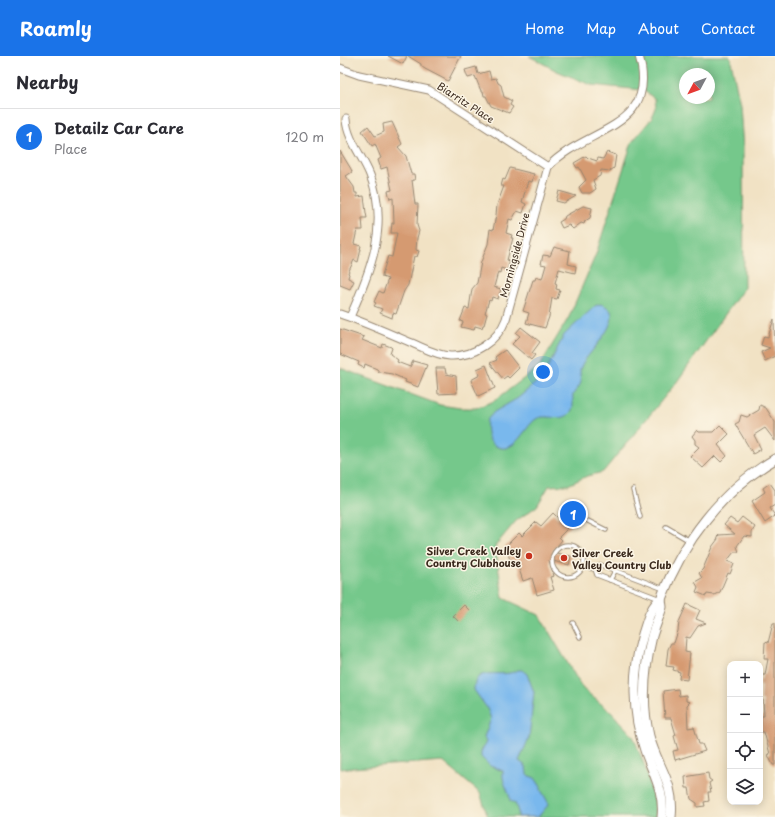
<!DOCTYPE html>
<meta charset="utf-8">
<style>
:root{--surface:#fff;--page:#f2f2f3;--text:#2b2b33;--muted:#7c7c81;--line:#e1e1e2;--accent:#1a73e8}
body{margin:0;font-family:"Playpen Sans",sans-serif;background:var(--page);color:var(--text)}
.controls{position:absolute;right:12px;bottom:12px;display:grid;overflow:hidden;border-radius:8px;box-shadow:0 2px 10px #0003}
.controls button{width:36px;height:36px;display:grid;place-items:center;padding:0;border:0;border-bottom:1px solid var(--line);background:var(--surface);color:var(--text);font:20px sans-serif}
.compass{position:absolute;left:339px;top:12px;width:36px;height:36px;border-radius:50%;background:var(--surface);box-shadow:0 2px 10px #0003;rotate:229deg}
.you{position:absolute;left:203px;top:316px;width:14px;height:14px;margin:-10px;border:3px solid #fff;border-radius:50%;background:#1a73e8;box-shadow:0 0 0 6px #1a73e833}
.badge{display:grid;place-items:center;width:26px;height:26px;border-radius:50%;background:var(--accent);color:#fff;font-size:13px;font-weight:700}
.pin{position:absolute;translate:-50% -50%;border:2px solid #fff;box-shadow:0 1px 4px #0006}
.list{margin:0;padding:0;list-style:none}
h2{display:flex;justify-content:space-between;align-items:center;height:52px;margin:0;padding:0 16px;font-size:17px}
h2 small{font-size:13px;font-weight:400;color:var(--muted)}
.list li{display:grid;grid-template-columns:26px 1fr auto;gap:12px;align-items:center;box-sizing:border-box;height:56px;padding:0 16px;border-top:1px solid var(--line)}
.list b{display:block;font-size:15px;white-space:nowrap}
.list p{margin:0;font-size:13px;white-space:nowrap;color:var(--muted)}
.list em{font-size:13px;font-style:normal;color:var(--muted)}
.icon{flex:none;width:22px;height:22px;fill:none;stroke:currentColor;stroke-width:2;stroke-linecap:round;stroke-linejoin:round}
.map{position:relative;flex:none;width:435px;height:761px;overflow:hidden}
header{display:flex;align-items:center;gap:24px;box-sizing:border-box;height:56px;padding:0 20px;background:var(--accent);color:#fff}
header strong{font-size:19px}
nav{display:flex;gap:22px;margin-inline-start:auto;font-size:14px}
main{display:flex}
aside{flex:1;background:var(--surface)}
.map>svg:first-child{display:block}
</style>
<header>
<strong>Roamly</strong>
<nav><a>Home</a><a>Map</a><a>About</a><a>Contact</a></nav>
</header>
<main>
<aside>
<h2>Nearby<small></small></h2>
<ul class="list">
<li><span class="badge">1</span><div><b>Detailz Car Care</b><p>Place</p></div><em>120 m</em></li>
</ul>
</aside>
<div class="map">
<svg width="435" height="761" viewBox="0 0 435 761">
<rect width="100%" height="100%" fill="#fcf5e5"/>
<filter id="ink" filterUnits="userSpaceOnUse"><feTurbulence type="fractalNoise" baseFrequency=".025" numOctaves="2"/><feDisplacementMap in="SourceGraphic" scale="8" xChannelSelector="R" yChannelSelector="G"/><feConvolveMatrix kernelMatrix="1 2 1 2 8 2 1 2 1" color-interpolation-filters="sRGB"/></filter>
<filter id="wash" filterUnits="userSpaceOnUse"><feTurbulence type="fractalNoise" baseFrequency=".012" numOctaves="4" result="noise"/><feDisplacementMap in="SourceGraphic" scale="16" xChannelSelector="R" yChannelSelector="G"/><feGaussianBlur stdDeviation="0.9" result="paint"/><feColorMatrix in="noise" values="0 0 0 0 0 0 0 0 0 0 0 0 0 0 0 0 0 1.4 0 .05"/><feComposite in="paint" operator="in"/></filter>
<g filter="url(#wash)">
<rect width="100%" height="100%" fill="#f1e2c4"/>
<path fill="#74c88b" stroke="#587954" fill-rule="evenodd" d="M189,0H390L400,48L403,93L404,232L336,327L263,416L247,420L228,429L209,430L197,450L176,465L155,490L163,542L199,559L243,633L271,656L293,680L304,708L314,743L316,755L315,761H148L140,737L102,705L0,713V312L100,349L120,352H136L154,345L199,311L229,261L256,198L292,86L312,62L316,53L315,43L303,34L251,29L217,15ZM345,18H369V42H345Z"/>
<g fill="#79b8ed" stroke="#5a7186">
<path d="M260,248C294,257 245,298 241,311C239,316 241,321 241,326C240,331 235,334 233,339C232,345 235,351 230,357C222,367 206,357 196,363C184,371 174,402 154,389C146,383 146,373 147,364L154,356L178,342L197,326L206,315L224,279L255,250Z"/>
<path d="M178,614H182L187,618L194,636L189,682L179,705L186,710L187,719L195,722L201,731V734L209,748L198,761H178V756L175,747L170,745C170,734 161,727 163,715L150,710L141,701V696L146,686L144,681L151,663L147,652L134,634C134,607 162,624 178,614Z"/>
</g>
<g id="blocks">
<g fill="#d59a71">
<polygon points="48,0 67,0 63,8"/>
<polygon points="68,0 121,0 108,25 85,13 81,10 81,8"/>
<polygon points="136,11 138,18 149,15 151,23 156,22 158,27 161,29 164,41 172,45 170,49 173,51 169,57 151,50 146,40 144,40 143,35 141,35 135,20 128,22 127,20 125,14"/>
<polygon points="52,66 62,88 58,91 66,100 71,118 74,118 75,124 72,124 75,148 78,148 77,169 79,175 77,182 76,194 79,195 77,201 74,200 68,229 64,235 56,258 53,257 52,262 40,257 42,253 34,250 36,247 34,246 39,235 43,237 48,223 42,221 42,219 48,200 52,201 57,177 51,177 52,167 54,167 53,142 50,143 48,135 52,134 47,111 41,113 38,104 41,102 35,88 32,90 22,75 28,70 35,80 44,76 43,68"/>
<polygon points="0,95 11,113 12,116 6,120 14,131 15,137 17,137 17,141 24,140 26,157 27,162 22,162 23,174 17,174 14,188 21,190 20,193 21,193 18,206 14,204 8,217 9,218 8,222 14,225 10,233 0,229"/>
<polygon points="267,96 276,99 274,112 270,115 261,114 260,120 253,124 256,133 250,137 242,137 239,131 246,124 239,111 237,112 234,107 246,100 248,102 257,105 258,102 263,103"/>
<polygon points="170,112 194,118 192,126 188,125 182,146 186,148 183,157 177,155 172,164 169,163 166,177 172,179 171,182 173,182 167,204 170,205 167,214 161,212 160,217 158,216 154,231 161,233 158,243 152,241 151,245 149,244 145,257 147,258 144,269 143,269 142,272 135,270 134,274 121,271 123,266 120,265 125,252 129,253 132,233 137,227 141,206 148,188 150,173 153,174 156,159 157,149 164,130 161,130 163,123 165,124"/>
<polygon points="219,135 236,140 224,147 216,145"/>
<polygon points="243,150 252,152 250,162 245,165 244,168 241,167 233,173 229,169 222,172 219,166 224,163 225,160"/>
<polygon points="214,191 230,195 228,208 236,210 235,217 219,213 215,227 217,228 216,233 220,234 217,243 212,242 209,261 205,272 186,267 189,257 183,255 193,224 195,224 196,221 202,223 206,209 201,208 203,199 210,200"/>
<polygon points="434,263 435,300 425,305 421,296 430,292 421,289 424,280 428,281"/>
<polygon points="181,271 200,286 192,297 195,299 191,304 172,288 180,280 176,277"/>
<polygon points="0,273 24,281 22,284 42,292 43,288 51,291 52,292 50,298 58,304 57,306 70,311 73,305 87,309 78,331 65,326 66,324 52,318 39,316 37,313 25,308 24,312 18,309 19,306 0,298"/>
<polygon points="165,294 179,312 169,322 167,320 163,323 150,307 157,304 155,301"/>
<polygon points="146,309 155,332 138,340 131,324 140,319 137,313"/>
<polygon points="96,312 105,312 106,318 116,320 117,337 98,338"/>
<polygon points="420,349 426,352 435,366 435,385 425,372 414,379 421,393 413,398 395,368 399,366 401,359 407,361 419,354"/>
<polygon points="380,369 389,378 378,389 387,400 381,406 375,400 363,412 350,400 359,391 355,388 355,384 352,380 357,374 359,376 373,376"/>
<polygon points="430,427 435,434 435,449 430,452 435,460 425,467 412,445 425,436 423,432"/>
<polygon points="232,451 240,455 236,464 219,481 222,484 212,496 231,500 229,509 209,504 214,520 210,521 214,534 197,539 192,522 183,525 177,507 172,508 165,491 179,477 182,480 196,466 201,470 213,457 218,462 226,453 228,455"/>
<polygon points="402,461 415,471 412,476 412,481 404,480 397,490 399,496 394,496 387,505 394,508 390,518 388,517 380,536 374,539 367,538 366,540 356,536 358,531 355,526 362,522 359,517 363,513 372,491 378,483 377,481 379,479 395,478 384,469 390,462 397,467"/>
<polygon points="347,548 360,554 356,563 366,567 358,570 350,582 346,581 345,596 350,597 347,624 339,623 340,616 333,614 334,611 326,610 328,593 331,587 334,587 338,575 339,566"/>
<polygon points="124,549 129,554 118,565 113,560"/>
<polygon points="433,567 435,567 435,709 433,709 428,699 430,698 424,676 421,676 421,660 424,660 423,644 421,644 422,629 420,629 420,623 422,623 422,619 425,619 428,603 424,603 425,586 428,587"/>
<polygon points="338,633 339,640 346,639 346,645 350,646 347,649 348,672 354,671 359,688 362,688 365,695 335,704 333,695 338,694 334,680 336,679 331,662 325,662 323,635"/>
<polygon points="368,717 369,723 372,725 369,727 371,736 368,736 369,745 364,746 365,750 357,751 357,747 351,743 349,732 346,732 345,721"/>
</g>
</g>
</g>
<g filter="url(#ink)">
<use href="#blocks" fill-opacity="0" stroke="#968671" stroke-width="1"/>
<g fill="none" stroke-linecap="round" stroke-linejoin="round">
<g stroke="#968671" stroke-width="5.5">
<g id="service">
<polyline points="293,434 300,461"/>
<polyline points="248,465 266,474"/>
<polyline points="326,471 350,485"/>
<circle cx="228" cy="505" r="16"/>
<polyline points="243,511 255,513 261,509 324,533"/>
<polyline points="255,513 257,519 320,543"/>
<polyline points="270,524 275,515"/>
<polyline points="233,567 240,581"/>
</g>
</g>
<g stroke="#968671" stroke-width="9">
<g id="minor">
<polyline points="0,12 19,19 89,34 208,111"/>
<path d="M6,63C7,83 23,101 30,119C50,169 30,216 10,261"/>
<path d="M0,258C24,266 48,277 72,287C84,292 96,299 110,300C133,301 158,285 166,263L208,111C245,71 320,74 299,0"/>
</g>
</g>
<g stroke="#968671" stroke-width="11">
<g id="tertiary">
<path d="M321,543L322,551C319,561 315,570 312,580C304,613 301,647 309,680C317,711 335,726 331,761"/>
<path d="M322,761C325,735 313,718 305,694C292,657 292,616 303,578C307,566 310,551 321,543C343,485 381,435 435,403"/>
</g>
</g>
<use href="#service" stroke="#fff" stroke-width="3.5"/>
<use href="#minor" stroke="#fff" stroke-width="7"/>
<use href="#tertiary" stroke="#fff" stroke-width="9"/>
</g>
</g>
<g fill="#c8321e" stroke="#fcf5e5" stroke-width="1.5">
<circle cx="189" cy="500" r="4"/>
<circle cx="224" cy="502" r="4"/>
</g>
<g text-anchor="middle" dominant-baseline="central" stroke-width="3" stroke-linejoin="round" paint-order="stroke">
<g font-size="10" fill="#3b2a1e" stroke="#fcf5e5">
<text transform="translate(126 46) rotate(33)">Biarritz Place</text>
<text transform="translate(174 199) rotate(-75)">Morningside Drive</text>
</g>
<g font-size="10" font-weight="bold" fill="#3b2a1e" stroke="#fcf5e5" text-anchor="end">
<text x="181" y="494">Silver Creek Valley<tspan x="181" dy="12">Country Clubhouse</tspan></text>
<text x="232" y="496" text-anchor="start">Silver Creek<tspan x="232" dy="12">Valley Country Club</tspan></text>
</g>
</g>
</svg>
<div class="controls">
<button>+</button>
<button>−</button>
<button><svg class="icon" aria-label="locate" viewBox="0 0 24 24"><circle cx="12" cy="12" r="6"/><path d="M12 2v4M12 18v4M2 12h4M18 12h4"/></svg></button>
<button><svg class="icon" aria-label="layers" viewBox="0 0 24 24"><path d="M12 4l9 5-9 5-9-5zM3 14l9 5 9-5"/></svg></button>
</div>
<svg class="compass" viewBox="-18 -18 36 36"><path d="M0-13l5 13h-10z" fill="#e53935"/><path d="M0 13l5-13h-10z" fill="#7c7c81"/></svg>
<div class="you"></div>
<div class="pin badge" style="left:233px;top:458px">1</div>
</div>
</main>
